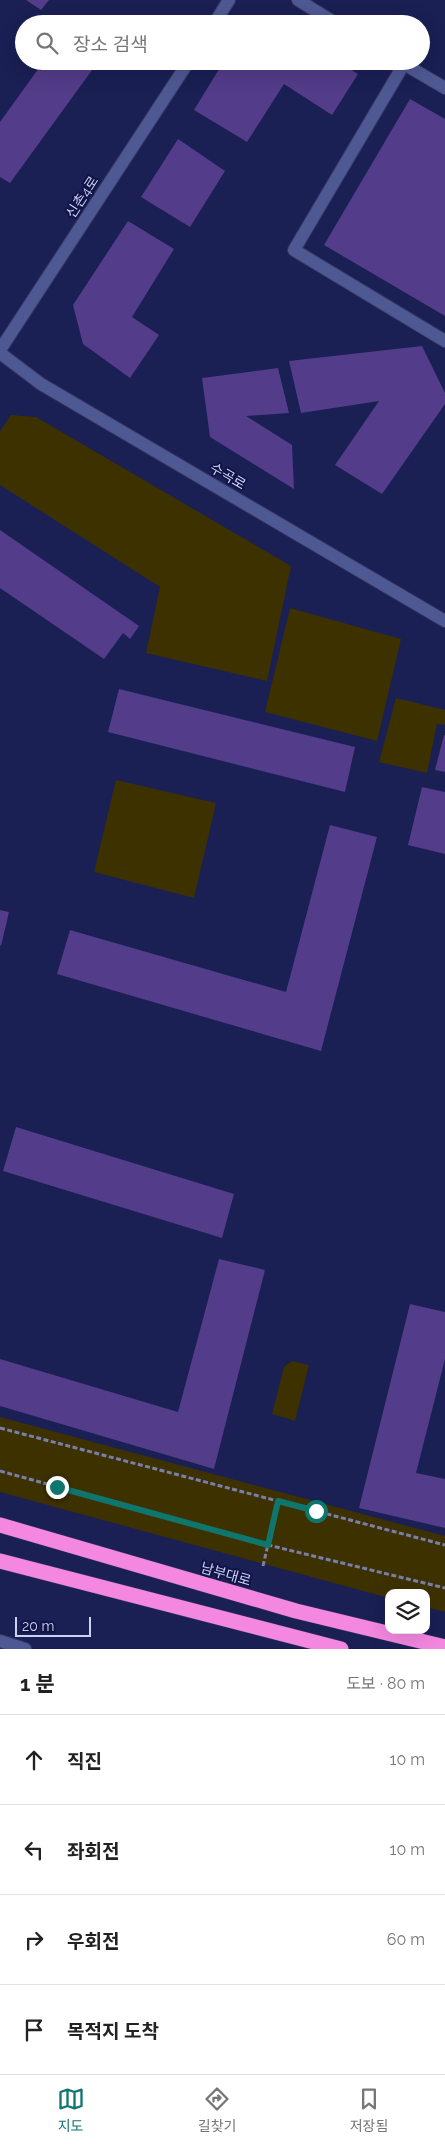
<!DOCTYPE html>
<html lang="ko">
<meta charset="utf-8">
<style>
:root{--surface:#fff;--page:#f2f2f2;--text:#222;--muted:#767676;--line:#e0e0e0;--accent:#0f766e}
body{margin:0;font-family:Raleway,"Noto Sans KR",sans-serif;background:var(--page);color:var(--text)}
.controls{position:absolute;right:15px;bottom:15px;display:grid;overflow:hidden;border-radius:10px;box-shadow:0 5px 20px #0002}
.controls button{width:45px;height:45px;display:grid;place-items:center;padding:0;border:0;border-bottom:1px solid var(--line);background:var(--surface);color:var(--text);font:25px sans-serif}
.scale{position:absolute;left:15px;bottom:12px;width:76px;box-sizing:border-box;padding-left:5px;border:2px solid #cbd3f5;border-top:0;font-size:14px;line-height:18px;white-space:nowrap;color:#cbd3f5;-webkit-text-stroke:4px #121448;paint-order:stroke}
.stop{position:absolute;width:15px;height:15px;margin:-11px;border:4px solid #0f766e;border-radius:50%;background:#fff}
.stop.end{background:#0f766e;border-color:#fff;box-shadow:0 1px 5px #0008}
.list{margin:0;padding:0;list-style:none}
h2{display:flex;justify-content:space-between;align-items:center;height:65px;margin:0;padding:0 20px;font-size:21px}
h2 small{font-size:16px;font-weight:400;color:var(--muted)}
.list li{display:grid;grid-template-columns:32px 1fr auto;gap:15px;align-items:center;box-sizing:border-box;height:90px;padding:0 20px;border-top:1px solid var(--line)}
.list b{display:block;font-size:19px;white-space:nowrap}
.list em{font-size:16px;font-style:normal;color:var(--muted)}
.icon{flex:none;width:28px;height:28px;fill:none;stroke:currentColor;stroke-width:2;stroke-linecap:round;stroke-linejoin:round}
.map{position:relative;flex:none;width:445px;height:1649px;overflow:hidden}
.search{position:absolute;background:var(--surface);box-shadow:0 5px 20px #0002;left:15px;right:15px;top:15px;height:55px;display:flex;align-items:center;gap:12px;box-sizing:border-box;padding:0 18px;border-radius:28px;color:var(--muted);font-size:19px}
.sheet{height:425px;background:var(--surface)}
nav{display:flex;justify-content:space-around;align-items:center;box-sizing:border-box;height:70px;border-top:1px solid var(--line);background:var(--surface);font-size:14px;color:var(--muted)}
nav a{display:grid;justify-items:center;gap:2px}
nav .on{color:var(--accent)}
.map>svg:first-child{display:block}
</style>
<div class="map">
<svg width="445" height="1649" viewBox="0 0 445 1649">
<rect width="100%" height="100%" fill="#1a1f54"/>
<g fill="#3d3100">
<polygon points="11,415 36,417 291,566 267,681 146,653 160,587 0,485 0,431"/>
<polygon points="290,608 401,639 377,741 265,712"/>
<polygon points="396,698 445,710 445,725 437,724 427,773 379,762"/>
<polygon points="116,780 216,803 194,898 94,872"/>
<polygon points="292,1361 309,1365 295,1421 272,1414 284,1367"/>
<polygon points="0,1417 445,1536 445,1612 426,1607 426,1593 389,1593 389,1598 0,1492"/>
</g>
<g fill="#533c89">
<polygon points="26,0 49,0 41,10"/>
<polygon points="271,17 282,24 248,24 251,20"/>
<polygon points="44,61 88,61 95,66 10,183 0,177 0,122"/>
<polygon points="224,61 338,61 358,74 332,115 284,84 247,142 194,110"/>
<polygon points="410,99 445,119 445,316 324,245"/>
<polygon points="178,139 225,171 190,227 141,197"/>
<polygon points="128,221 174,249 132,317 159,335 130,378 83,344 73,305"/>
<polygon points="422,346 445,393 445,404 382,494 335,465 379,401 301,413 289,361"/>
<polygon points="278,368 289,413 246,416 292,445 294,489 210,437 202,378"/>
<polygon points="0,530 139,626 130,639 123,633 104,659 0,588"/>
<polygon points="119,689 355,747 345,792 108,732"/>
<polygon points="444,735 445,735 445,772 435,770"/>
<polygon points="422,787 445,792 445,854 408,845"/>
<polygon points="330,825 377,837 321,1051 57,974 70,930 286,992"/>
<polygon points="0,910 9,912 1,946 0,945"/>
<polygon points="16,1127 234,1194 222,1238 3,1171"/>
<polygon points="219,1259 265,1270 214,1469 0,1406 0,1359 178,1412"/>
<polygon points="410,1304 445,1312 445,1359 416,1473 445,1479 445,1528 359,1508"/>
</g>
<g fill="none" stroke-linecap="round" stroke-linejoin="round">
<g stroke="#373665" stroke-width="14">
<g id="minor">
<polyline points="298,0 337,24"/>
<polyline points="214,24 229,0"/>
<polyline points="399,61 445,88"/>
<polyline points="404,64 294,250 445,341"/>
<polyline points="0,350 189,61"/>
<polyline points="0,353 41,384 445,621"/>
<polyline points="0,1641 25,1649"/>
</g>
</g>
<g stroke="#373665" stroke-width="16">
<g id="highway">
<polyline points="0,1525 296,1611 445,1647"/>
<polyline points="0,1561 341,1649"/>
</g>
</g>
<g stroke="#797faa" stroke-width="3" stroke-dasharray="5 2.5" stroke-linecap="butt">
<polyline points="0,1428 445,1545"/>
<polyline points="0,1471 268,1545 445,1588"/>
<polyline points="263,1566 278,1501"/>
</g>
<use href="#minor" stroke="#4e5893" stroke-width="12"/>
<use href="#highway" stroke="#f487e0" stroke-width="15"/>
</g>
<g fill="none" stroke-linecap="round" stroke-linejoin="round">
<polyline stroke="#0f766e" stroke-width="6" points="57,1487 268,1545 278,1501 316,1511"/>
</g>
<g text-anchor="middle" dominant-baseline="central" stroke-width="4" stroke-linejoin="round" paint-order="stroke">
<g font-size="14" fill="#cbd3f5" stroke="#121448">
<text transform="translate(82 197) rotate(-57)">신촌4로</text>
<text transform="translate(228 476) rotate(30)">수곡로</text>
<text transform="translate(226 1574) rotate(16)">남부대로</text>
</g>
</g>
</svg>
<div class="controls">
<button><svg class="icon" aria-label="layers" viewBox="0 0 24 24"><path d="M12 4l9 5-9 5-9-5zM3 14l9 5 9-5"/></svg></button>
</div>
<div class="scale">20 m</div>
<div class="stop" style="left:316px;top:1511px"></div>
<div class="stop end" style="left:57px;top:1487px"></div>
<div class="search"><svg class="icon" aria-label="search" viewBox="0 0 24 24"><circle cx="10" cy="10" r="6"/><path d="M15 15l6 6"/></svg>장소 검색</div>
</div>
<section class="sheet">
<h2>1 분<small>도보 · 80 m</small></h2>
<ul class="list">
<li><svg class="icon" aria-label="ahead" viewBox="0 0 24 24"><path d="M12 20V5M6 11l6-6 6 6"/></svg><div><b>직진</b></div><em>10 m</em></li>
<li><svg class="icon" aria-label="left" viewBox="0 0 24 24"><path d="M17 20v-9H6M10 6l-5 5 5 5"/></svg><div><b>좌회전</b></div><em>10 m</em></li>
<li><svg class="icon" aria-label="right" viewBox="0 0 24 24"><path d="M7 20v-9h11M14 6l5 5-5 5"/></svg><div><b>우회전</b></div><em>60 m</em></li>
<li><svg class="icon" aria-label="arrive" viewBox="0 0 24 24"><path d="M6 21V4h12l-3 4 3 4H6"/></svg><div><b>목적지 도착</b></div></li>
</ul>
</section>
<nav>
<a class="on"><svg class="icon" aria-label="map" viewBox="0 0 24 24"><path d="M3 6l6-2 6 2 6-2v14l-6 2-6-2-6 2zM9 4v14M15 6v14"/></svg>지도</a>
<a><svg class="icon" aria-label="directions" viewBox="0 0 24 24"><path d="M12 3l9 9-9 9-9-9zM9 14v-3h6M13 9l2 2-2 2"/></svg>길찾기</a>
<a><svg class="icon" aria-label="saved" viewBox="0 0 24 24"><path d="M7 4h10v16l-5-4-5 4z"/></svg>저장됨</a>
</nav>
